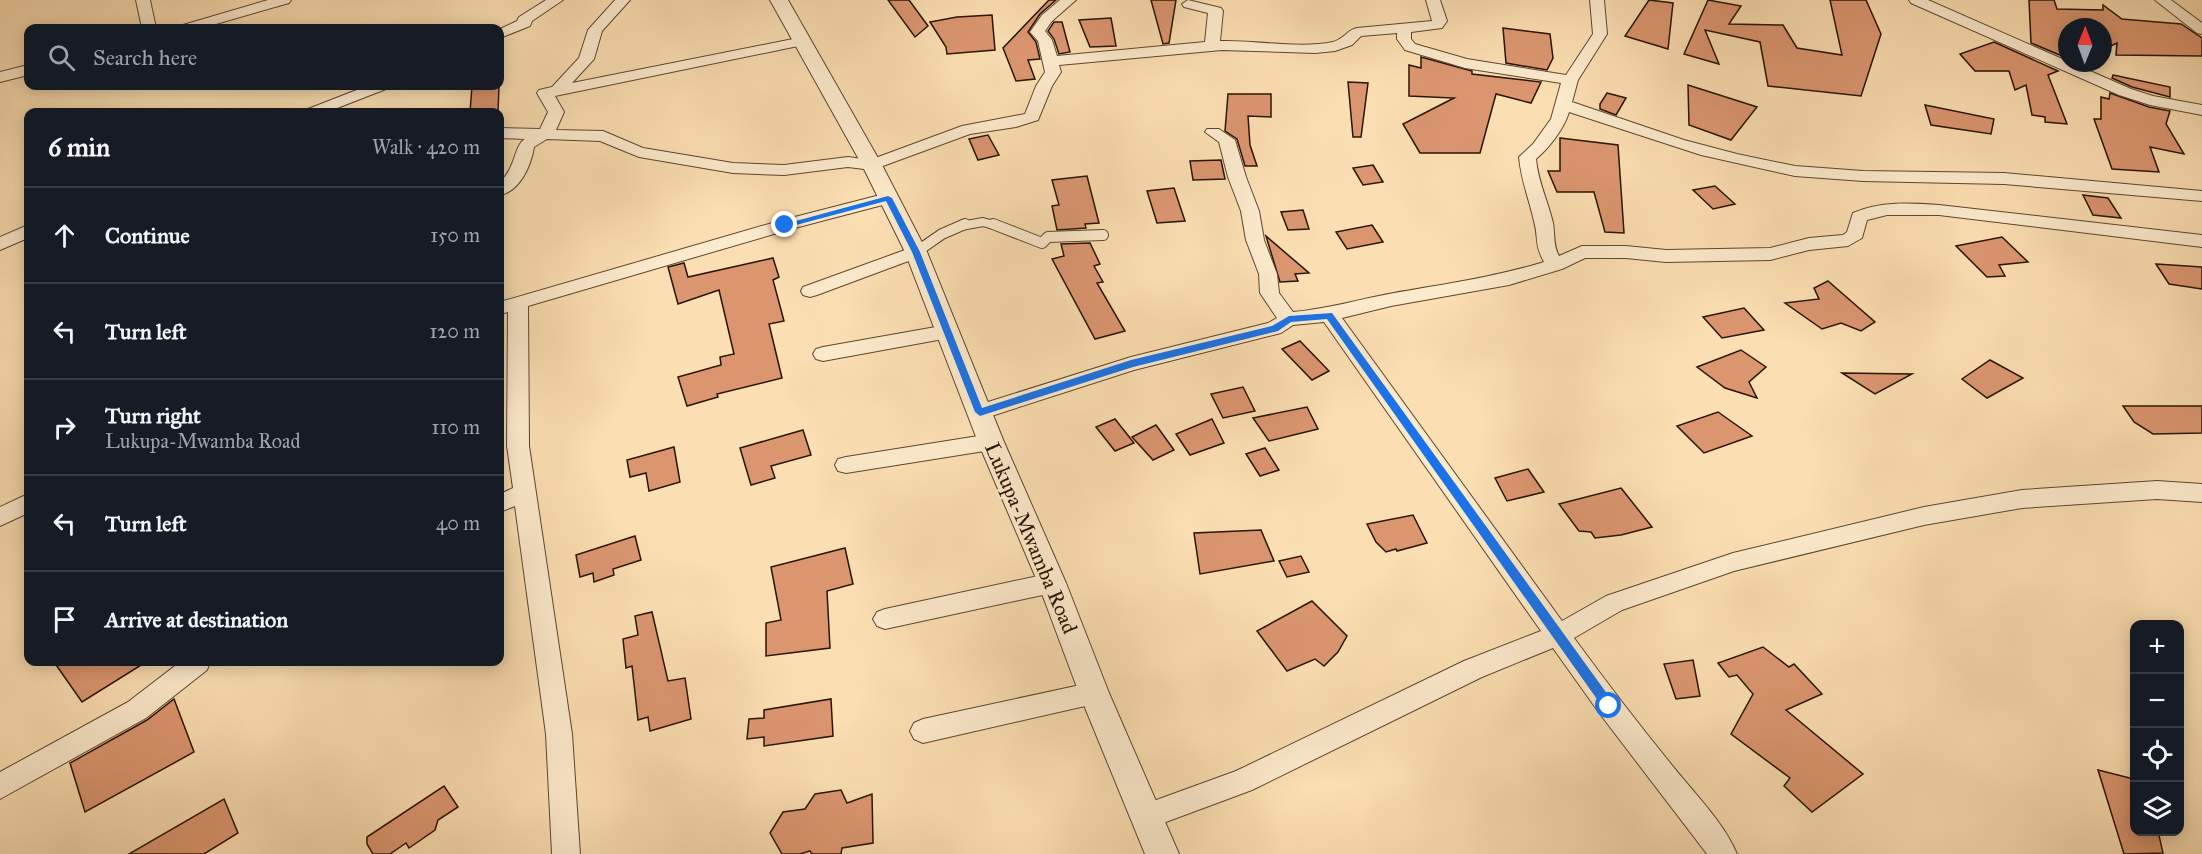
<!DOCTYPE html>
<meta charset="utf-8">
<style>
:root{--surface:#171b24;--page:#242831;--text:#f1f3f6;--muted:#9ea1a6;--line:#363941}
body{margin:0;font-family:"IM FELL Great Primer",serif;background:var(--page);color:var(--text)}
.controls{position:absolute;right:18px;bottom:18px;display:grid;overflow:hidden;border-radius:12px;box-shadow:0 3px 15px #0003}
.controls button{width:54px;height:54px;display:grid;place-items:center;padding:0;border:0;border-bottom:2px solid var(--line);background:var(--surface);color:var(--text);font:30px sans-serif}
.compass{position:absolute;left:2058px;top:18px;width:54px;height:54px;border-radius:50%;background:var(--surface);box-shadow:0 3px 15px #0003;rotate:1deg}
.stop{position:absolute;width:18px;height:18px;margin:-14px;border:4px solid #1a73e8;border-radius:50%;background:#fff}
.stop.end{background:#1a73e8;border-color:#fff;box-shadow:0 2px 6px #0008}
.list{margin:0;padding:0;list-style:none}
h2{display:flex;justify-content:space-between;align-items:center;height:78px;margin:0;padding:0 24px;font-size:26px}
h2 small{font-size:20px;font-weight:400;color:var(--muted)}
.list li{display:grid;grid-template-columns:39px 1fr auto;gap:18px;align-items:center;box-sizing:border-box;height:96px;padding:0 24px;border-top:2px solid var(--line)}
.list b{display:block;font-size:22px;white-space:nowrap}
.list p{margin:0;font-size:20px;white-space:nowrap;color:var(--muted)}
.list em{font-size:20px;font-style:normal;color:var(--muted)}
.icon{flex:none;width:33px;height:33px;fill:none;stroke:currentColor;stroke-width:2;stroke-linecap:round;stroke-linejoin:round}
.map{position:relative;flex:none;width:2202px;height:854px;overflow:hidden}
.search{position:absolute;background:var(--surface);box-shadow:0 3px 15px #0003;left:24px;top:24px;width:480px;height:66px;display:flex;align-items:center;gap:15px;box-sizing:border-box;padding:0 21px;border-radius:12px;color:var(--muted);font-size:22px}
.panel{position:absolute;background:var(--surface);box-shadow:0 3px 15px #0003;left:24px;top:108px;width:480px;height:558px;border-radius:12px}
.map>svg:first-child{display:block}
</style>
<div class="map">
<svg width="2202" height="854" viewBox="0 0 2202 854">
<rect width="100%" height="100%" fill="#fbdeb1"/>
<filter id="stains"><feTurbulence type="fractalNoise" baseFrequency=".00333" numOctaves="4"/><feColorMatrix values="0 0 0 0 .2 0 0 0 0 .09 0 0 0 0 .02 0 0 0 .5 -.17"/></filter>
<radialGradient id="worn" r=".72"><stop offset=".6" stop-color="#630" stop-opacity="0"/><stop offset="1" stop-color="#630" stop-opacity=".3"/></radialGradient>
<g fill="#db9670" stroke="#281402" stroke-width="1.5">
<polygon points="888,0 909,0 928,26 915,37"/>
<polygon points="1049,0 1056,0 1040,14 1028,32 1036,42 1040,59 1028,60 1035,79 1016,81 1003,48"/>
<polygon points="1151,0 1176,0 1169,43 1163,44"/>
<polygon points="1649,0 1673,3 1668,49 1625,36"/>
<polygon points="1708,0 1741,6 1729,24 1783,25 1797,48 1842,55 1830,0 1866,0 1881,34 1861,96 1768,86 1760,42 1705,30 1719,64 1684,54"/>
<polygon points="2029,0 2054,0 2057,9 2103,10 2103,5 2122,19 2181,24 2202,38 2202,56 2116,55 2117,43 2103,50 2103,27 2067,27 2067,58 2031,43"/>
<polygon points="992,15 995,50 947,54 946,47 930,22 957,17"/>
<polygon points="1111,18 1116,46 1090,47 1079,20"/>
<polygon points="1054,22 1062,22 1070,52 1059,54 1054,39 1048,31"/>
<polygon points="1503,28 1550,34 1553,58 1547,70 1506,63"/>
<polygon points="1994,42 2058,71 2048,75 2067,124 2045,122 2045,117 2032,115 2026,85 2015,90 2009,71 1975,71 1960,54"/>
<polygon points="1421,57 1472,71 1472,74 1541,82 1531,103 1496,94 1480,153 1420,153 1403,124 1454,98 1409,96 1409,65 1421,68"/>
<polygon points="2113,75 2170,87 2170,97 2132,87 2112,78"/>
<polygon points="1348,82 1368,83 1361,137 1353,137"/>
<polygon points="1688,85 1757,107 1731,140 1689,125"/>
<polygon points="472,86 499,86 498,112 470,112"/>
<polygon points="1607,93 1626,98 1616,115 1600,109 1600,104"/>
<polygon points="2110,93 2149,107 2170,111 2166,124 2184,154 2150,147 2159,172 2112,169 2094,119 2101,119 2101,97 2109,99"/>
<polygon points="1228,94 1271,94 1271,117 1248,116 1250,145 1257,166 1245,166 1237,139 1225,131"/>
<polygon points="1925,105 1994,119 1991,134 1931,125"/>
<polygon points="988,135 999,155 978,160 969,139"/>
<polygon points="1560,138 1618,145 1624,233 1605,232 1594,192 1557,192 1548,171 1560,171"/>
<polygon points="1221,160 1225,179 1193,180 1190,161"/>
<polygon points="1373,165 1383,182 1363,185 1353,168"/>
<polygon points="1087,176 1099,223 1085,224 1086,228 1057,230 1052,206 1059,205 1052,180"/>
<polygon points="1715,186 1735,204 1713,209 1693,190"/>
<polygon points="1174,188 1185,221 1157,223 1147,191"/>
<polygon points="2083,195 2108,198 2121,218 2093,215"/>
<polygon points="1303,210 1309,229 1288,230 1281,212"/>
<polygon points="1372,225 1383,242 1347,249 1336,232"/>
<polygon points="1266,236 1309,273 1295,274 1298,281 1280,282"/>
<polygon points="2002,237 2028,262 1999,265 2005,276 1987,277 1956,246"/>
<polygon points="1090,243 1100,264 1094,266 1103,282 1097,283 1125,331 1095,339 1052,259 1064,256 1061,244"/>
<polygon points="773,258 779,277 773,280 784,321 769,324 782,378 717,394 718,397 687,406 678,377 721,365 720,357 734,354 719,290 678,304 668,267 684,263 688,277"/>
<polygon points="2156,264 2202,267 2202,289 2169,284"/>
<polygon points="1828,281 1875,322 1861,331 1841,323 1822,329 1785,303 1819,299 1814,288"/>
<polygon points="1744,308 1764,330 1722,338 1703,317"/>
<polygon points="1300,341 1329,371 1312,380 1282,349"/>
<polygon points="1741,350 1766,367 1749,382 1757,398 1725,388 1697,367"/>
<polygon points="1990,360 2023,378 1987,398 1962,379"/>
<polygon points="1842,373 1912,374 1875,394"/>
<polygon points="1243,387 1255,411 1223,418 1211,394"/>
<polygon points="2123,406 2202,406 2202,433 2153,434 2134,422"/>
<polygon points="1307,407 1318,429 1269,441 1253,418"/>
<polygon points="1718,412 1752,436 1704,453 1677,426"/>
<polygon points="1115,419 1134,443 1115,451 1096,427"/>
<polygon points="1212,419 1224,443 1190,455 1176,434"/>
<polygon points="1156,425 1174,450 1153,460 1132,437"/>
<polygon points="803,430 811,455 771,466 775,478 751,485 740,448"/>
<polygon points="674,447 680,482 649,491 646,473 630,477 627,460"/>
<polygon points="1265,448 1279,470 1260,476 1246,454"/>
<polygon points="1528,469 1544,492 1507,501 1495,478"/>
<polygon points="1621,488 1652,527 1621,535 1595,538 1591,532 1579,531 1559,504"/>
<polygon points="1413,515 1427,543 1397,551 1396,549 1386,552 1376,542 1367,524"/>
<polygon points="1261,530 1274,561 1200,574 1194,533"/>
<polygon points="635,536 641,560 613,569 614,575 594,582 593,573 580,577 576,555"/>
<polygon points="845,548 853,584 827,591 830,648 766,656 766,623 781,620 771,567"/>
<polygon points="1301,556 1309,572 1287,577 1279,561"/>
<polygon points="1312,601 1347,636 1338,652 1324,666 1315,659 1287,671 1257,631"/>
<polygon points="652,612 668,681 685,678 691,719 650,731 648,717 638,720 632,666 626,668 623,639 638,635 635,616"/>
<polygon points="1763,647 1789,667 1794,664 1822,694 1786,710 1863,774 1812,812 1784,786 1790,778 1731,734 1753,694 1737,675 1729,677 1718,663"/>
<polygon points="1693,660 1700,696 1676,699 1664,664"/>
<polygon points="54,662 146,662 82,702"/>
<polygon points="174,699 194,752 85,812 70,763 147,720"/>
<polygon points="831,699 833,736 764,746 764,737 747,739 749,719 764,718 764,710"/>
<polygon points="2098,770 2134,779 2134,831 2158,831 2163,853 2124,854"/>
<polygon points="444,786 458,807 438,820 435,830 409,848 406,843 390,854 373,854 367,844 367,837"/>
<polygon points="841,790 847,803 872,794 873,843 842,848 841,854 812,854 810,851 800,854 782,854 770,833 783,812 805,809 815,794"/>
<polygon points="224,799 238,833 204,854 129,854"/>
</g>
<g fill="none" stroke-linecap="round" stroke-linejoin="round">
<g stroke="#5d462e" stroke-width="10">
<polyline id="service-far1" points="961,226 983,222 997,226"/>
</g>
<g stroke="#5d462e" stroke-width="12">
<g id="service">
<polyline points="993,224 1042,243 1048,237 1103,235"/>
<polyline points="916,252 942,234 965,224"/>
</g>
</g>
<g stroke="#5d462e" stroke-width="2">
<g id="minor">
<polygon points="136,0 150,0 156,28 142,28"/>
<polygon points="268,0 291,0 289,3 202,28 181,28 183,25"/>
<polygon points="546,0 563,0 532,21 530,26 500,38 500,29 517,21 519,17"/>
<path d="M615,0H630L602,31L594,59L572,83L803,37L808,38L810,41L803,45L555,96L564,112L556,130L603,131L643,148L733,163L784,165L848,157L870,160L962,126L1025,114L1036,86L1045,72L1038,41L1030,32L1042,15L1060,0H1076L1052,21L1045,31L1052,40L1057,56L1205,42L1208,13L1184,7L1182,4L1188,0L1221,8L1223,11L1220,41C1256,40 1299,49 1333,42C1344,39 1347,30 1357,28L1432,21L1426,0H1440L1447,21L1442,28L1411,32V39L1415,44L1467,59L1566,75L1593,34L1590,0H1604L1607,34L1578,80L1572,102L1684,140L1737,154L1795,166L1863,171L2004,173L2202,191V201L2004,184L1863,181L1795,176L1701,155L1569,112C1564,129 1549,148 1536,159C1538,182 1548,201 1553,223C1555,235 1553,245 1559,256L1582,246H1626L1666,250L1770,248L1809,238L1843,235L1847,232L1853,213C1880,201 1910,203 1939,205L2202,235V247L1939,215H1887L1867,220L1862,238L1848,246L1809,250L1770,260L1666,262L1626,258H1585L1562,269L1509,285L1391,306L1342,318L1562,621L1606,596L1733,553L1924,507L2022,490L2157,481L2202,484V502L2157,499L2022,508L1924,525L1734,571L1622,610L1574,638C1607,683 1640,726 1675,769C1696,795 1724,823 1737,854H1707L1600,714L1553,648L1482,677L1252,790L1147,829L1137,825L1133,816L1137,807L1236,771L1464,661L1541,631L1324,322L1293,325L1281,333L1134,370L979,420L972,417L969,412L972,407L1131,357L1268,323L1277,318L1260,293L1259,274L1246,240L1241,211L1228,177L1219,142L1205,132L1207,129H1219L1235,140L1246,177L1259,211L1264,240L1277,274L1279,293L1293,312C1328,309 1360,299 1394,293C1444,284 1495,277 1544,262C1534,243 1539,240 1534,221C1529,199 1521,180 1519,157L1533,144L1551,119L1561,83L1465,68L1405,50L1397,39V33L1361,36L1352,45L1335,51L1315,53L1222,50L1059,65L1061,72L1052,86L1038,120L1016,127L970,134L872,170L848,167L784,175L733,173L639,157L600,141L547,139L534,147C531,166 520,191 500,195V182C516,168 514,145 525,139L500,138V128L540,129L548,112L537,93L539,90L552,87L579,58L588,30Z"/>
<polygon points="1909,0 1928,0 2067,61 2067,63 2072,63 2131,89 2153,96 2202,105 2202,115 2150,105 2119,95 1911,3"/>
<polygon points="2155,0 2171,0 2202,23 2202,34 2197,33"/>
<polygon points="28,65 28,75 0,82 0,72"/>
<polygon points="367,86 388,86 386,89 327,112 306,112 308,109"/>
<polygon points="888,193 894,194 897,198 894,202 791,229 528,306 529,446 572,734 580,854 552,854 546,734 515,506 500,512 500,494 513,488 507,446 508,312 500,314 500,302 779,221"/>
<polygon points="28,225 28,238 0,250 0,237"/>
<polygon points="916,246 922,248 925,252 922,256 817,295 810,297 803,295 801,291 803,287"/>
<polygon points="947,325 954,327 957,332 954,337 823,361 816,359 813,354 816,349 823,347"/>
<polygon points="991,434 999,436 1002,442 999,448 991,450 846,473 838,471 835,465 838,459 846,457"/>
<polygon points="28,494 28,513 0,526 0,507"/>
<polygon points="1052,573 1060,576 1064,583 1060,590 1052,593 885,629 877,626 873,619 877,612 885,609"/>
<polygon points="180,662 210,662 207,670 146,718 0,799 0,772 128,702"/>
<polygon points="1094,682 1103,685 1107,693 1103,701 1094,704 923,743 914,739 910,731 914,723 923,719"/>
</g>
</g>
<g stroke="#5d462e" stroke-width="2">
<polygon id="tertiary" points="770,0 788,0 882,165 927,252 1004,442 1066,583 1109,693 1179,854 1145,854 1079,693 1038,583 978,442 905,252 862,165"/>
</g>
<use href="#service-far1" stroke="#fceacc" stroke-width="8"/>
<use href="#service" stroke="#fceacc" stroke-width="10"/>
<use href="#minor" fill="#fceacc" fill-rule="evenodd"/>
<use href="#tertiary" fill="#fceacc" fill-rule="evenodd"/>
</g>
<polygon fill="#1a73e8" points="888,196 892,198 920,252 982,408 1131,360 1272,326 1289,316 1332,313 1613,702 1613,709 1604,709 1327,319 1291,322 1278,331 1133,367 980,416 975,412 912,252 886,201 785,228 781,225"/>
<g text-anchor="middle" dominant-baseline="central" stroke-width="4.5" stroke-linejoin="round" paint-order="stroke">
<g font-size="21" fill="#281402" stroke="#fceacc">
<text transform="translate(1031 538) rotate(67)">Lukupa-Mwamba Road</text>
</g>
</g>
<rect width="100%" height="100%" filter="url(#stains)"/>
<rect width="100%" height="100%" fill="url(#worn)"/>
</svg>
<div class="controls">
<button>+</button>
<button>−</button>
<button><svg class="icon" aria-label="locate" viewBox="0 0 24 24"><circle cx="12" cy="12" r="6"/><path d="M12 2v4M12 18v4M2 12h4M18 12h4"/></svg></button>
<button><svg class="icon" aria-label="layers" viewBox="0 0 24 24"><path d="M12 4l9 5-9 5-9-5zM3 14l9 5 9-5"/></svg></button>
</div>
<svg class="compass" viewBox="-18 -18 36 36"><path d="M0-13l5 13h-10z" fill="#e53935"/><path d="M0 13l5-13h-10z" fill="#9ea1a6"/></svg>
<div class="stop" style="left:1609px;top:706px"></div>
<div class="stop end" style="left:785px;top:225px"></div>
<div class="search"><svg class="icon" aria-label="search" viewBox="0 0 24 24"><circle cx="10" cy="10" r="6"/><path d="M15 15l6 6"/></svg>Search here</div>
<section class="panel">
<h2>6 min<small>Walk · 420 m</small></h2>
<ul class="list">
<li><svg class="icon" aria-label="ahead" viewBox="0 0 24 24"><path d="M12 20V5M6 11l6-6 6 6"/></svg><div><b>Continue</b></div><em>150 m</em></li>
<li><svg class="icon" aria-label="left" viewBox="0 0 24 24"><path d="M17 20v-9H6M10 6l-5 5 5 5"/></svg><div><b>Turn left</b></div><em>120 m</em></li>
<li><svg class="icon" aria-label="right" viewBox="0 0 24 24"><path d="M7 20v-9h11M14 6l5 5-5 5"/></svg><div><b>Turn right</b><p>Lukupa-Mwamba Road</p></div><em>110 m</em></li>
<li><svg class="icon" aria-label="left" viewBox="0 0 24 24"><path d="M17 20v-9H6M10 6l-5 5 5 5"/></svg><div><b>Turn left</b></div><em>40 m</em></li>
<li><svg class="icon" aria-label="arrive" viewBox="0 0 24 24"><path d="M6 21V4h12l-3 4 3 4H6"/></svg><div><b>Arrive at destination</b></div></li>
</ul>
</section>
</div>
